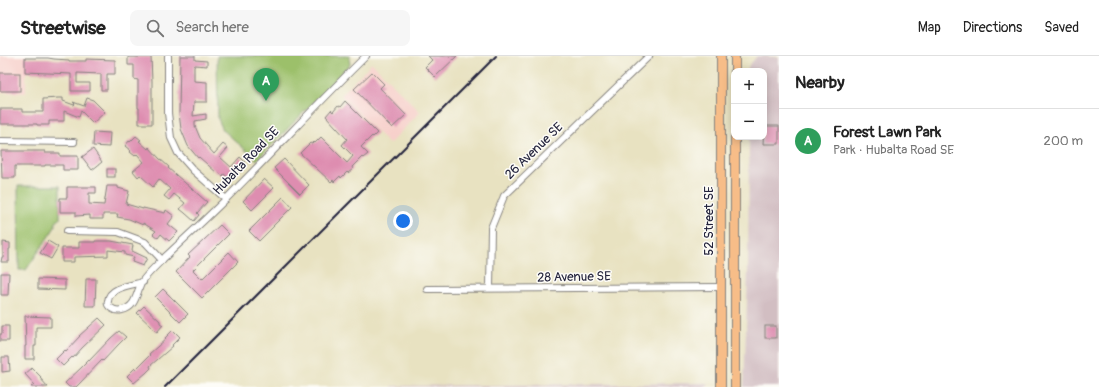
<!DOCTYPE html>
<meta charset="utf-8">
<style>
:root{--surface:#fff;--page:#f6f6f6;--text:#222;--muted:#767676;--line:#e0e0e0;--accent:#2563eb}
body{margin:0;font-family:Pangolin,sans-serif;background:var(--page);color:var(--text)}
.controls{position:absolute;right:12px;top:12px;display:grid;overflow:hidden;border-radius:8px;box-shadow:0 2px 10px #0003}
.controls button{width:36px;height:36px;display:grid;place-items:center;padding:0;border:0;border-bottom:1px solid var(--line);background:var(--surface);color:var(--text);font:20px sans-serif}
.you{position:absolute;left:403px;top:165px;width:14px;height:14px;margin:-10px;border:3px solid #fff;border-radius:50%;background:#1a73e8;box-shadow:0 0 0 6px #1a73e833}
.badge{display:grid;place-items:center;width:26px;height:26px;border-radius:50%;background:var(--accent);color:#fff;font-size:13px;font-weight:700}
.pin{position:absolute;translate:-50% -33px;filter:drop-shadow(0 1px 2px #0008)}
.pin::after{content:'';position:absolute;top:21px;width:14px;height:12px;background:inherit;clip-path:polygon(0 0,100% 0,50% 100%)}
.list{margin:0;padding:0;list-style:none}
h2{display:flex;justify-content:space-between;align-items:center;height:52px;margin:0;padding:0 16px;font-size:17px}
h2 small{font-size:13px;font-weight:400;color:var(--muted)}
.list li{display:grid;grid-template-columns:26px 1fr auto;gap:12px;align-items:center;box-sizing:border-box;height:64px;padding:0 16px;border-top:1px solid var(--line)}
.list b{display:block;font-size:15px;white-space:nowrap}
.list p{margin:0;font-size:13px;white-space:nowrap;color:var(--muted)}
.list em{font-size:13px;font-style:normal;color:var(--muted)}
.icon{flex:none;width:22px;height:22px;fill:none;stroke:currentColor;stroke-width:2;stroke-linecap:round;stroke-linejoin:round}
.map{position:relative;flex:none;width:779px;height:331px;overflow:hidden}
header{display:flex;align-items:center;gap:24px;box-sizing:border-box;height:56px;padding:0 20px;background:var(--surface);border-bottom:1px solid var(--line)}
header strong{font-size:19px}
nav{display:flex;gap:22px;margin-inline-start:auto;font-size:14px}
.search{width:280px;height:36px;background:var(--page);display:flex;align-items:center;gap:10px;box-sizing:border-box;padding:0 14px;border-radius:8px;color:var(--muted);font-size:15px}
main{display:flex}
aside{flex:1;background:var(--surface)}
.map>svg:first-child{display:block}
</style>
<header>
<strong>Streetwise</strong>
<div class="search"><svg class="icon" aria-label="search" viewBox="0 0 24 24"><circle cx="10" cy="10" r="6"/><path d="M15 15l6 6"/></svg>Search here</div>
<nav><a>Map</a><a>Directions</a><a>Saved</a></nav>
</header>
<main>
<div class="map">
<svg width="779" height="331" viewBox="0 0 779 331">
<rect width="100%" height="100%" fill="#fdfcf7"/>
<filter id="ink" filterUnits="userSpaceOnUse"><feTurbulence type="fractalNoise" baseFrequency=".025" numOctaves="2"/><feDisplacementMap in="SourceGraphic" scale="8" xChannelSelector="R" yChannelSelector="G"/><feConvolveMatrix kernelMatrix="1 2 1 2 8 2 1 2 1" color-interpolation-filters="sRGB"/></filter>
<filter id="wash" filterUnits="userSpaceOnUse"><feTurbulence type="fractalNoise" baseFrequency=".012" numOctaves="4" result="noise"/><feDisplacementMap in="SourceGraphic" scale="16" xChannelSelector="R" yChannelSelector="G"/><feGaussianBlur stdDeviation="0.9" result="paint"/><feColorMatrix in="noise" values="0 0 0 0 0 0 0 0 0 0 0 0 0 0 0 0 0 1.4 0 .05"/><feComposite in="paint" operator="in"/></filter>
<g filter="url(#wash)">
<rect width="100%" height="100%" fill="#e8e2c1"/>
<g fill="#f7d0cb">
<polygon points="0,0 26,0 26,37 0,36"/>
<polygon points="372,7 420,56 389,88 341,39"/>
</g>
<g fill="#d2bec2">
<polygon points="757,0 779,1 779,331 744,331 748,215 749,81 764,81 764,15 748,15 748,11"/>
<polygon points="708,327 707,331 391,331 391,330"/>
</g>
<g fill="#9cc06b" stroke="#5f7153">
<polygon points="217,0 349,0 350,9 257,104 223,74 218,63"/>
<polygon points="18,130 60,130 60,163 56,166 55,171 26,214 19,214"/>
</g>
<g id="blocks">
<g fill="#de8db0">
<polygon points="180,0 195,0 195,4 207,5 207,10 195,9 194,11 194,25 207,26 207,46 194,46 193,60 206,58 206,63 195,65 195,70 200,82 214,98 223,88 228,92 220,101 231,111 240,101 245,106 231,124 224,118 223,120 218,116 217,117 199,101 198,102 188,90 181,73 179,57"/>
<polygon points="428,0 457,0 435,21 425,11 432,4"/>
<polygon points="128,1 151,1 152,25 152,68 139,68 139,52 138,52 138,24 134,23 134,9 128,9"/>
<polygon points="25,2 48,2 54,3 69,4 69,5 86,5 86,3 115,4 115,18 107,18 107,34 101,34 101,18 77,17 77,27 90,27 90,35 71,35 71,18 25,16"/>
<polygon points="372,16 384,28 380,32 406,59 392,72 354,33"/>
<rect x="0" y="17" width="20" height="18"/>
<polygon points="58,42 63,42 63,45 74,49 75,48 73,46 84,50 87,42 93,44 105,56 93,67 81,55 79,61 64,55 64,65 49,65 49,69 37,69 37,68 0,68 0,53 22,53 22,56 43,56 43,43"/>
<polygon points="345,45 377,77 373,81 372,80 361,91 368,98 363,102 362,101 352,111 353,113 348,117 347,116 341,122 340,120 334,126 333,124 331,126 300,97 310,87 312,88 314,86 315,87 321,81 347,107 353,100 342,89 347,83 326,60 331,54 333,56 338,50 340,51"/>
<polygon points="764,70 779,70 779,88 763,88"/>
<polygon points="94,76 110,77 109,91 93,90"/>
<polygon points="136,80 141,84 139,85 148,93 149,91 159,102 169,111 168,112 207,146 197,157 199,159 194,165 185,157 180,153 185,147 174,138 169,144 164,140 170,133 159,123 153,131 140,119 138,121 133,115 144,106 137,98 135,100 130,96 131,95 125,90 129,85 130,86"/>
<polygon points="93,93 102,106 92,114 82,101"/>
<polygon points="1,95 45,95 45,97 60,97 60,100 78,100 78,114 63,114 63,109 45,109 45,110 15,110 15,122 2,122"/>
<polygon points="284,103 309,129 300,138 274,112"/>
<rect x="107" y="113" width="8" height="8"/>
<polygon points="264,123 274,132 252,154 243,145"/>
<polygon points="107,130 118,130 118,132 129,135 126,148 143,153 143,152 165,157 166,154 174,160 168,168 178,176 169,185 161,178 158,182 153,178 156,175 143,167 143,169 129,163 117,161 118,158 103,158 103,163 90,163 90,159 76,160 76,156 60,156 60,142 67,142 67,131 96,131 96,137 89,137 89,148 104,149"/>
<polygon points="283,141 292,151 273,170 274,170 259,185 249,175"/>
<polygon points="220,169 229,178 193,214 202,223 229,196 238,206 202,242 176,216 190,201 188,199"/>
<polygon points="48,185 58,191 51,203 40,197"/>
<polygon points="95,185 111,185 133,189 132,195 147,202 143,210 132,206 134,201 125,199 125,196 108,194 108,200 74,201 74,206 62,206 62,192 79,192 79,186 95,186"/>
<polygon points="3,186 10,187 10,193 9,193 9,206 1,206 2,201 3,201"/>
<polygon points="1,217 9,217 8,239 1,239"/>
<polygon points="38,223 65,224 65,234 38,233"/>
<polygon points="86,223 96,223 95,250 85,250"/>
<polygon points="163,233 188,258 180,266 155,241"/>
<polygon points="144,250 160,265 160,267 163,269 157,276 153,273 153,272 137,257"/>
<polygon points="25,260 51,261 51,271 36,271 36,290 34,290 34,303 25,303 25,290 26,290"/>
<polygon points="99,262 106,269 82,292 73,302 72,301 63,310 56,303 65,294 66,295 80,280 79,280"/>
<polygon points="2,270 9,270 9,285 0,285 0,278 2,278"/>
<rect x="765" y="270" width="11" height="12"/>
<polygon points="173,274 180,281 172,289 173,290 150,310 151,312 146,317 134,327 127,320 135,312 136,313 150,299 149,298 166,283 165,282"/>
<polygon points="119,275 126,281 118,289 103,305 102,304 80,327 76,331 69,331 65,327 81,312 89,304 89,305 111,282"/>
<polygon points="2,301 9,301 10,315 2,316"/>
<polygon points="32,312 41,321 40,322 48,331 31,331 34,328 25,318"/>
</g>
</g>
</g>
<g filter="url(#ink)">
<use href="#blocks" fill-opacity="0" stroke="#85827e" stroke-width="1"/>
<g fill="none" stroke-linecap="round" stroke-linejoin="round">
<g stroke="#85827e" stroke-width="8">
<g id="minor">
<polyline points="168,0 168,57 171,82 178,97 194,115 226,143"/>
<polyline points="0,85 74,86"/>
<polyline points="67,175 118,176 145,186 162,204"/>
<path d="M143,226C132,229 109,231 108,245C107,248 108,250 111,252C115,255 118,255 122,254C137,251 136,236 142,226C146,219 159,207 165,201C185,182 206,163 226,143C273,96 318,47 366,0"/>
<polyline points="490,232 491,172 504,140 649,0"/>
<polyline points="427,233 721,231"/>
</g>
</g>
<g stroke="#85827e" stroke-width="10">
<g id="major">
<polyline points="721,0 721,331"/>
<polyline points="735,0 735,15"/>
<polyline points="735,81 735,331"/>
</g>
</g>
<use href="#minor" stroke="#fff" stroke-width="6"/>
<use href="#major" stroke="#f7bd88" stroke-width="8"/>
<polyline stroke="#22223b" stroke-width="2" points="165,331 496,0"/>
</g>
</g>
<g text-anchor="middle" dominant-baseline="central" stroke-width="3" stroke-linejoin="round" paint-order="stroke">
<g font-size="13" fill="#22223b" stroke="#fdfcf7">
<text transform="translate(534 95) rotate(-44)">26 Avenue SE</text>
<text transform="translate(246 105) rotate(-46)">Hubalta Road SE</text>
<text transform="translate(709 165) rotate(-90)">52 Street SE</text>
<text transform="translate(574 221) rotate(-1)">28 Avenue SE</text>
</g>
</g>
</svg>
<div class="controls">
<button>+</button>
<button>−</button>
</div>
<div class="you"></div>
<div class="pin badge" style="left:266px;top:45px;background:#2e9e5b">A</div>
</div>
<aside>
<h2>Nearby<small></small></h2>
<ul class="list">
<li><span class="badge" style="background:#2e9e5b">A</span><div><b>Forest Lawn Park</b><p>Park · Hubalta Road SE</p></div><em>200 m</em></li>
</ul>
</aside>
</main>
